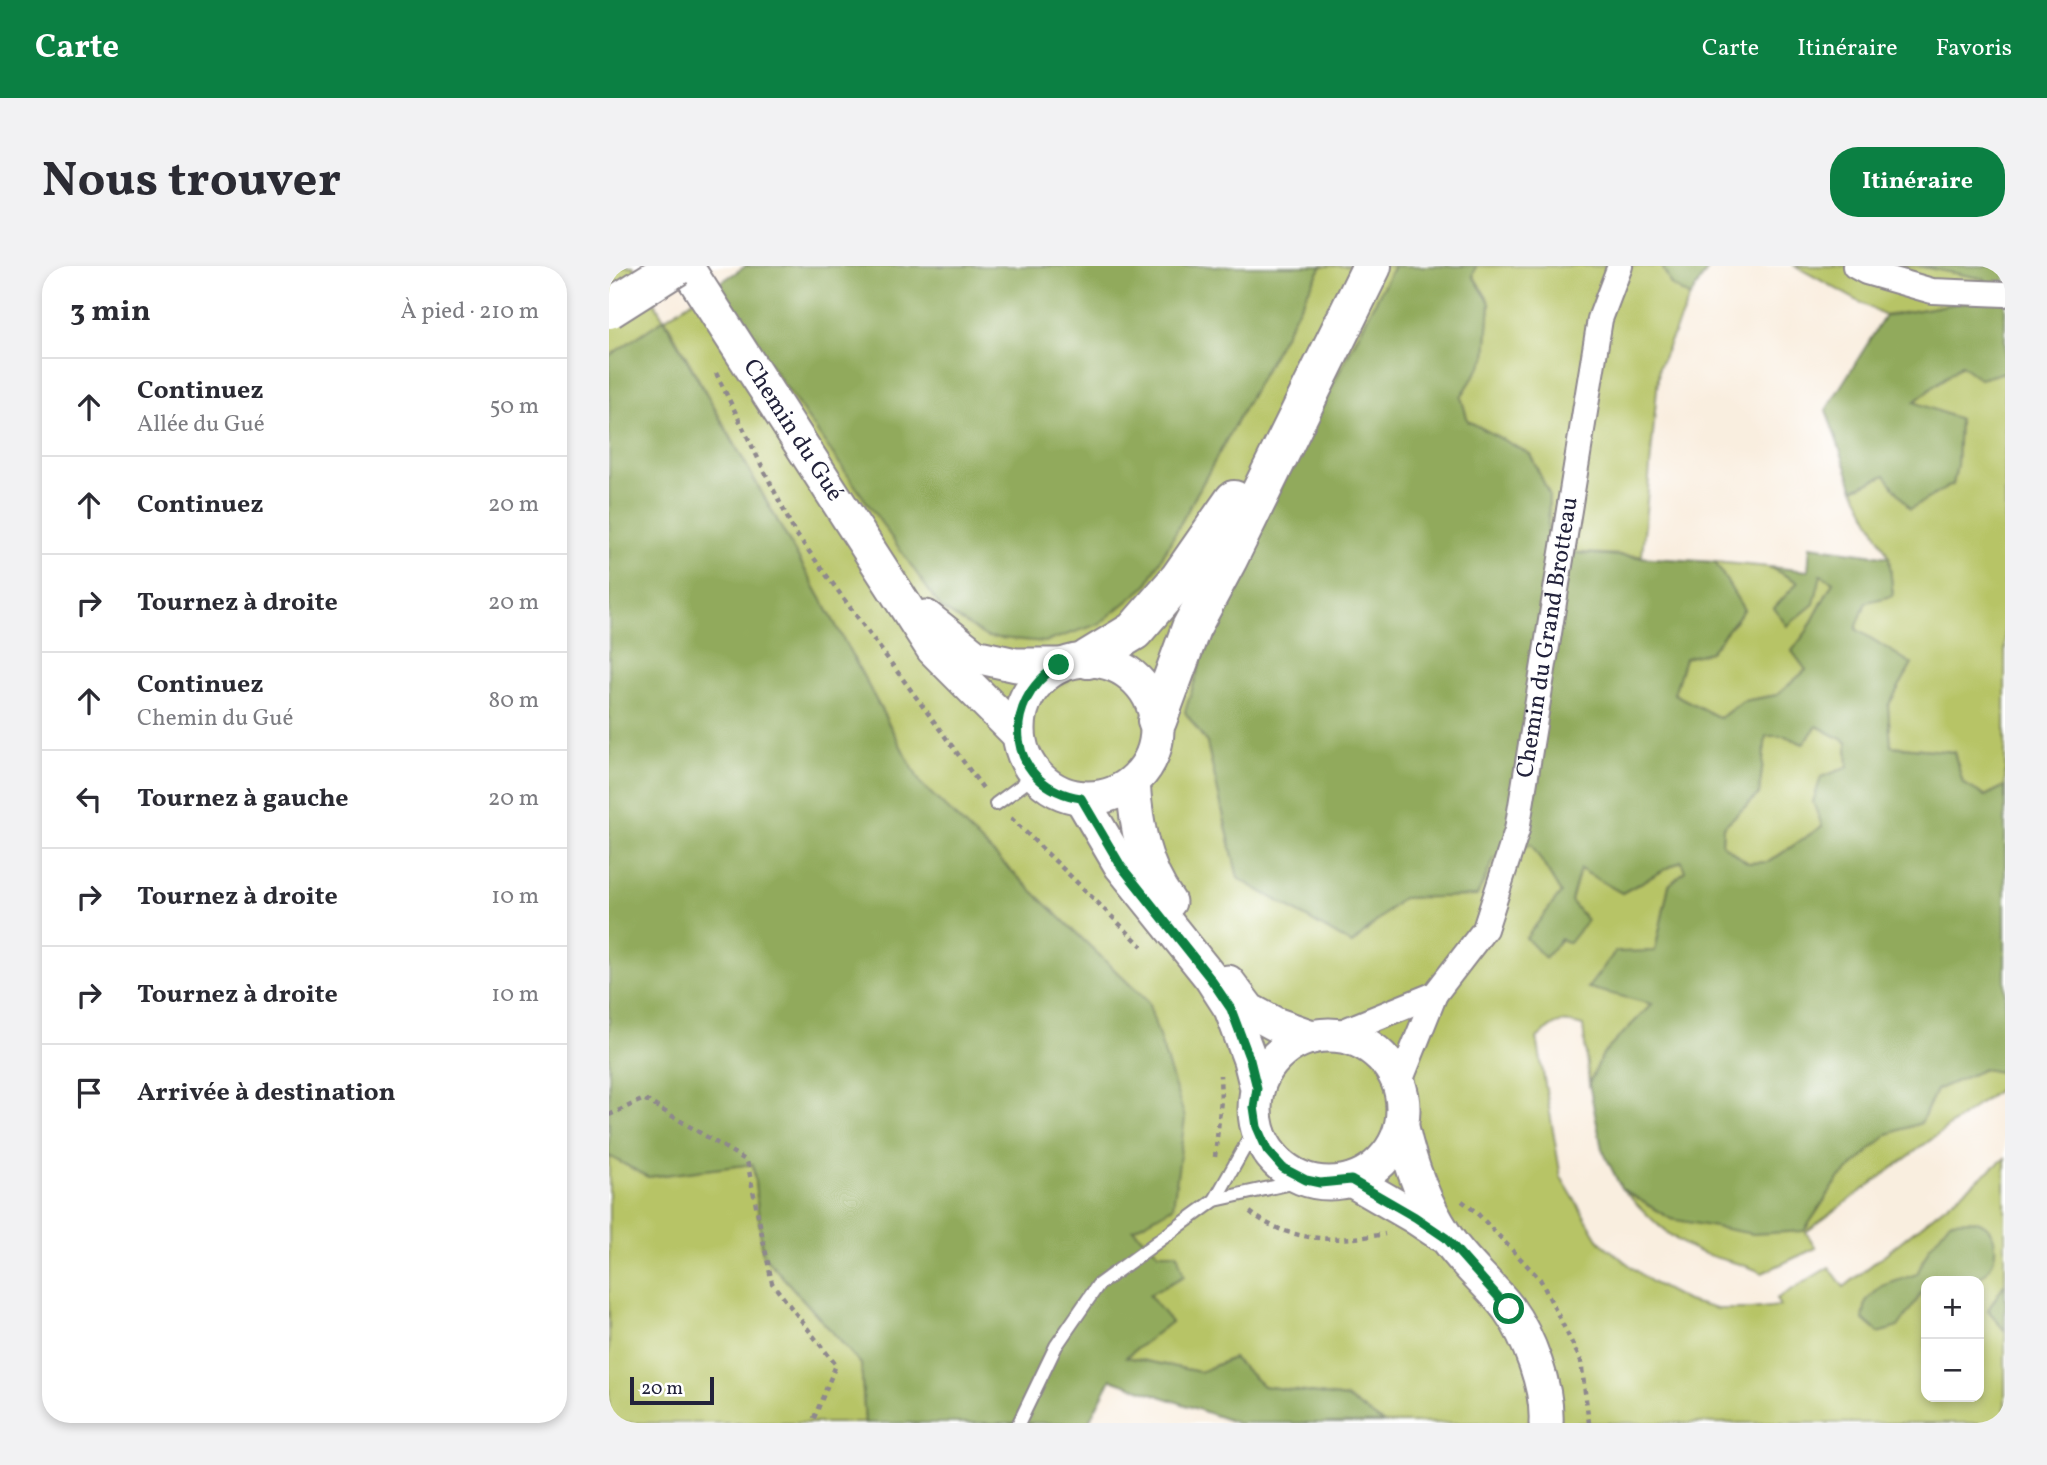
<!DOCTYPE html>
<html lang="fr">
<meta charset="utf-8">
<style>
:root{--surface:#fff;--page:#f2f2f3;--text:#2b2b33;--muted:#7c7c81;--line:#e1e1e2;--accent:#0b8043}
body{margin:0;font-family:Vollkorn,serif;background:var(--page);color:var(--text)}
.controls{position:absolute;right:21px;bottom:21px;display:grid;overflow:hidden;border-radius:14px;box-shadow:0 4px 10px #0003}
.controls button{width:63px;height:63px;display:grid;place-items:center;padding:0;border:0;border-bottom:2px solid var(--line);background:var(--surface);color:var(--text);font:35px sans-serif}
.scale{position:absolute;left:21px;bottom:18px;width:84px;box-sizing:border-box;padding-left:7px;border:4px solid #22223b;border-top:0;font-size:19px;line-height:24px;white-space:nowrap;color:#22223b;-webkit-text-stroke:5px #fff;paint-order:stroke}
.stop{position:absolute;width:21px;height:21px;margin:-16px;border:5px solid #0b8043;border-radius:50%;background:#fff}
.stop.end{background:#0b8043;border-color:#fff;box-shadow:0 2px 7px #0008}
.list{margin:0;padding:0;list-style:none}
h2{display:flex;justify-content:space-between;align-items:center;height:91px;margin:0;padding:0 28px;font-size:30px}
h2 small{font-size:23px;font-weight:400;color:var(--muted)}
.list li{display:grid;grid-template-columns:46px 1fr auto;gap:21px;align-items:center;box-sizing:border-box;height:98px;padding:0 28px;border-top:2px solid var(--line)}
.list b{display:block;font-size:26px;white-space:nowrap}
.list p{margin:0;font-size:23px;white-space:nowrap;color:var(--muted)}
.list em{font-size:23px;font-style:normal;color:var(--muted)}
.icon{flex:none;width:38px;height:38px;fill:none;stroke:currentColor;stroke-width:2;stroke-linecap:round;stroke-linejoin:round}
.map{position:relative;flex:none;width:1396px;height:1157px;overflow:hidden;border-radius:28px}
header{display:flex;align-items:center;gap:42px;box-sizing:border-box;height:98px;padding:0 35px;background:var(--accent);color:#fff}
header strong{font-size:33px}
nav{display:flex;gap:38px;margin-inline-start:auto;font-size:24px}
.intro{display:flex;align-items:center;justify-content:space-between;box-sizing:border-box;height:168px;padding:0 42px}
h1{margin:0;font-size:49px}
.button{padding:18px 32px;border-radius:28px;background:var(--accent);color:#fff;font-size:24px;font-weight:700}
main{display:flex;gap:42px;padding:0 42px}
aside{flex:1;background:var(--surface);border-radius:28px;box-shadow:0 4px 10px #0003}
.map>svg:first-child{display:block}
</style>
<header>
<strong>Carte</strong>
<nav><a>Carte</a><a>Itinéraire</a><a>Favoris</a></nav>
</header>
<div class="intro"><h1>Nous trouver</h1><a class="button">Itinéraire</a></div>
<main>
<aside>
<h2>3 min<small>À pied · 210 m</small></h2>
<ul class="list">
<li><svg class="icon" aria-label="ahead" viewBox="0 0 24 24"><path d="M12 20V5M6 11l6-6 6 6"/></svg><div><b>Continuez</b><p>Allée du Gué</p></div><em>50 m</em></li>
<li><svg class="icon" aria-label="ahead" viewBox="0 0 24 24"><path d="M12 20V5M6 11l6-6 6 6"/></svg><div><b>Continuez</b></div><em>20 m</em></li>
<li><svg class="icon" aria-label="right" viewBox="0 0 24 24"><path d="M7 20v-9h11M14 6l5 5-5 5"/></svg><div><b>Tournez à droite</b></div><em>20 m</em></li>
<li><svg class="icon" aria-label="ahead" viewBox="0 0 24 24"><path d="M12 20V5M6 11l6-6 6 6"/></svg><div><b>Continuez</b><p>Chemin du Gué</p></div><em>80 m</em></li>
<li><svg class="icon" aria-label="left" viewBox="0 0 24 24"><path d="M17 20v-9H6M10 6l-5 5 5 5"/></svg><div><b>Tournez à gauche</b></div><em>20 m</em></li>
<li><svg class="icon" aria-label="right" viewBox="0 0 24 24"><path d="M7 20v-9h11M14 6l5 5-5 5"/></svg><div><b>Tournez à droite</b></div><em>10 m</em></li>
<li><svg class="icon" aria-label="right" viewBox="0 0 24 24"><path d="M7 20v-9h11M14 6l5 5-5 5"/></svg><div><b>Tournez à droite</b></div><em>10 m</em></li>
<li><svg class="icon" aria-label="arrive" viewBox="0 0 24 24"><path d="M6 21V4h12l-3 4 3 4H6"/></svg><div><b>Arrivée à destination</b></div></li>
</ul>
</aside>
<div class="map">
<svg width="1396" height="1157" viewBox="0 0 1396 1157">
<rect width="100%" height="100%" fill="#fff"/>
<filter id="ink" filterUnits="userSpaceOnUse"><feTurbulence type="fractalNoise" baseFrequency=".0143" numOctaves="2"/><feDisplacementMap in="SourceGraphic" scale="14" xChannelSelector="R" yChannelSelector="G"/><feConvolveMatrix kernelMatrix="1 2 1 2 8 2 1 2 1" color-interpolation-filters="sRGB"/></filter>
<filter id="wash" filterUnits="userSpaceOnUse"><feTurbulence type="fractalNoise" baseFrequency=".00686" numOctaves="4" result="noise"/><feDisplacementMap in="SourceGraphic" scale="28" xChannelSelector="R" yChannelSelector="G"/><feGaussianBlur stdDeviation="1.57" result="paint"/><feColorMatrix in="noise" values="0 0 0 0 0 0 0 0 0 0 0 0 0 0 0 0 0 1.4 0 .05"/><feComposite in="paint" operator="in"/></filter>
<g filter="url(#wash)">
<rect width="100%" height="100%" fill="#f9eedf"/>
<g fill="#b7c466" stroke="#6c7350" stroke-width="2" fill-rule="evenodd">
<path d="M0,0H24L55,53L106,20L537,320L713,0H785L609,341L576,446L598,477L629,612L743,678L793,632L868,629L885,592L922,577L952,627L917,672L962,635L971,603L1013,627L1072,594L1077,605L1060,619L1046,685L979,721L1043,738L994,788L980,818L974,760C949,753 947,756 928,772L952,911L991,976L1042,1016L1078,1035L1108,1043H1142L1171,1040L1167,1033L1220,1001L1235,1021L1396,892V1017L1379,1044L1396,1065V1157H775L737,1132L654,1120L624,1092L591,1106L516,1091L539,1029L550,987L524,963L539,736L312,518L224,354L56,53L0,90ZM1317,1015H1370V1131H1317Z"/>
<polygon points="867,0 1053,0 1062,19 1081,31 1050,101 1033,290 938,285 940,228 921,188 859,155 852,131 877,91 881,37 864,9"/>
<polygon points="1186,0 1309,0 1376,13 1362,35 1276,50"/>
<polygon points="1353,99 1371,113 1396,106 1396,520 1376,530 1354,518 1345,486 1282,480 1279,440 1303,398 1247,363 1257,336 1284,330 1280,291 1245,223 1276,209 1344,219 1348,199 1350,153 1305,136"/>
<polygon points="1106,296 1160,301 1189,316 1212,308 1224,316 1198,365 1183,385 1197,404 1168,429 1134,435 1111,452 1065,428 1076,392 1135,344"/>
<polygon points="1208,460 1238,476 1239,502 1212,511 1214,560 1159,596 1139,597 1113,578 1114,561 1150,528 1157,470 1177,470 1194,478"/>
<path d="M1375,803L1396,807V819L1197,966L1207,982L1153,1007C1131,994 1105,995 1082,982C1054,968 1034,944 1012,922L1062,953L1194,965L1229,914L1279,868L1312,857L1327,824Z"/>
<polygon points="0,890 39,911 144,898 154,989 252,1098 256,1157 0,1157"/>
</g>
<g fill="#91aa5b" stroke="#5a664b" stroke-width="2" fill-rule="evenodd">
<polygon points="137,0 713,0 537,320 490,358 436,376 378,371 332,342 106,20"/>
<path d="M785,0H867L864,10L881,37L877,91L852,131L859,155L921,188L940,228L938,285L1106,296L1135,344L1101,386L1076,392L1065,428L1111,452L1134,435L1168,429L1197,404L1183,385L1198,365L1224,316L1212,309L1205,338L1178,360L1165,342L1189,316L1160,301L1199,305L1201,280L1280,291L1284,330L1257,336L1247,363L1303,398L1279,440L1282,480L1345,486L1354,517L1376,530L1396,520V807L1375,803L1327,824L1312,857L1279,868L1229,914L1195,965L1144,968L1062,953L1012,922L993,883L980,818L994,788L1043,738L979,722L1006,686L1046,685L1060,619L1076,605L1072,595L1013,627L971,603L962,635L978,654L960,677L952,673L936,692L917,672L952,627L922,578L885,593L868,630L793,632L743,678L629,612L598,477L576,446L609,341ZM1208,460L1238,476L1239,501L1212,511L1204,536L1213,560L1160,596L1139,597L1113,578L1114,561L1150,528L1157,470H1177L1194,478Z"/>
<polygon points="1053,0 1101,0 1081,31 1062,19"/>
<polygon points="1309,0 1396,0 1396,106 1371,113 1352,99 1305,136 1350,153 1348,199 1344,218 1301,243 1276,209 1245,223 1217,144 1276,50 1362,35 1376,13"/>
<polygon points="55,53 224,354 312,518 539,736 576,852 564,941 524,963 550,987 568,987 575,1010 540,1029 562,1056 517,1091 591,1106 624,1092 654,1120 737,1132 775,1157 628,1157 502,1113 479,1157 256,1157 252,1098 154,989 144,898 39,911 0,890 0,90"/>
<path d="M1341,955C1349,955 1361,953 1368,955C1396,964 1390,1010 1361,1015C1348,1018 1331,1015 1317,1015V1026L1313,1027L1289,1061L1270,1067L1254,1053L1257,1035L1273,1020L1308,1008L1320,982Z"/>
<polygon points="1396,1017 1396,1065 1379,1044"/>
</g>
</g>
<g filter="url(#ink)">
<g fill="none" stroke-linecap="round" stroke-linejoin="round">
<g stroke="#8e888d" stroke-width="16">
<g id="lane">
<polyline points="387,538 427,509"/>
<polyline points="606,934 647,861"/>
<polyline points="410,1157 447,1080 489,1019 606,934 697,914"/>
</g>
</g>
<g stroke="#8e888d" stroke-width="28">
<g id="street">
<polyline points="1246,0 1257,6 1323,25 1396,28"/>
<polyline points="725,769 826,728"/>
<path id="s1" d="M790,818L826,728L876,663L908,564L991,53L1011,0"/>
</g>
</g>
<g stroke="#8e888d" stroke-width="37">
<g id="secondary">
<path id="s2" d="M77,0L324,383L409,468"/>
<polyline points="317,351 366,390 407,399 450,399"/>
<circle cx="479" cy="463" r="69"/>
<path d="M524,516C527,558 534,601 560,636"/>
<polyline points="472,532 512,600 602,712 622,743 641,794 648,822"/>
<polyline points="619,716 640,744 666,758 703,771"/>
<circle cx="720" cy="843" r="74"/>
<path d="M793,861C801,898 815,937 836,969C853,996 880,1017 899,1042C920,1071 939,1122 937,1157"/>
<polyline points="742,914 806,951 833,969"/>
</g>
</g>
<g stroke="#8e888d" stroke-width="42">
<g id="highway">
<polyline points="479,393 525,365 570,313 625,234"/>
<polyline points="548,455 582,362 619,293 763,0"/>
</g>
</g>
<g stroke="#8e888d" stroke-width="4.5" stroke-dasharray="5 5" stroke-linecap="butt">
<polyline points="107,107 185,265 376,525"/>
<polyline points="402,552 533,680"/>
<polyline points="0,849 35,833 138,895 163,1017 227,1099 203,1157"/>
<polyline points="606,891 612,834 611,809"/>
<polyline points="853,935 867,946 931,1013 972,1095 980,1157"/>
<path d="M641,946C681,977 728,976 776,968"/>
</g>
<use href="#lane" stroke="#fff" stroke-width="12"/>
<use href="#street" stroke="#fff" stroke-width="24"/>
<use href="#secondary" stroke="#fff" stroke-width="33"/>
<use href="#highway" stroke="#fff" stroke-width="38"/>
<g stroke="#8e888d" stroke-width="42" stroke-linecap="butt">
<polyline id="highway-bridge" points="0,43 68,0"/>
</g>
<use href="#highway-bridge" stroke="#fff" stroke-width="38"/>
</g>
</g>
<g fill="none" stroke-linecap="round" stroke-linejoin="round" filter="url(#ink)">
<path stroke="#0b8043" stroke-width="9" d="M450,399C388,437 399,521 472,532L512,600L601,712L622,743L641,794L648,822L645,841L648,861L658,884L674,902L697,914L711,917L742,914L806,951L837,972L900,1043"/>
</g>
<g text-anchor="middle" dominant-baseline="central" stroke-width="7" stroke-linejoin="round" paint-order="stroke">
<g font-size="24" fill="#22223b" stroke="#fff">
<text stroke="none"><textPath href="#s2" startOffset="196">Chemin du Gué</textPath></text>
<text stroke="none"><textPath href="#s1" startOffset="478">Chemin du Grand Brotteau</textPath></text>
</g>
</g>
</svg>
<div class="controls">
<button>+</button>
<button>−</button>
</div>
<div class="scale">20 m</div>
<div class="stop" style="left:900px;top:1043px"></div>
<div class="stop end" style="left:450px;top:399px"></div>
</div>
</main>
